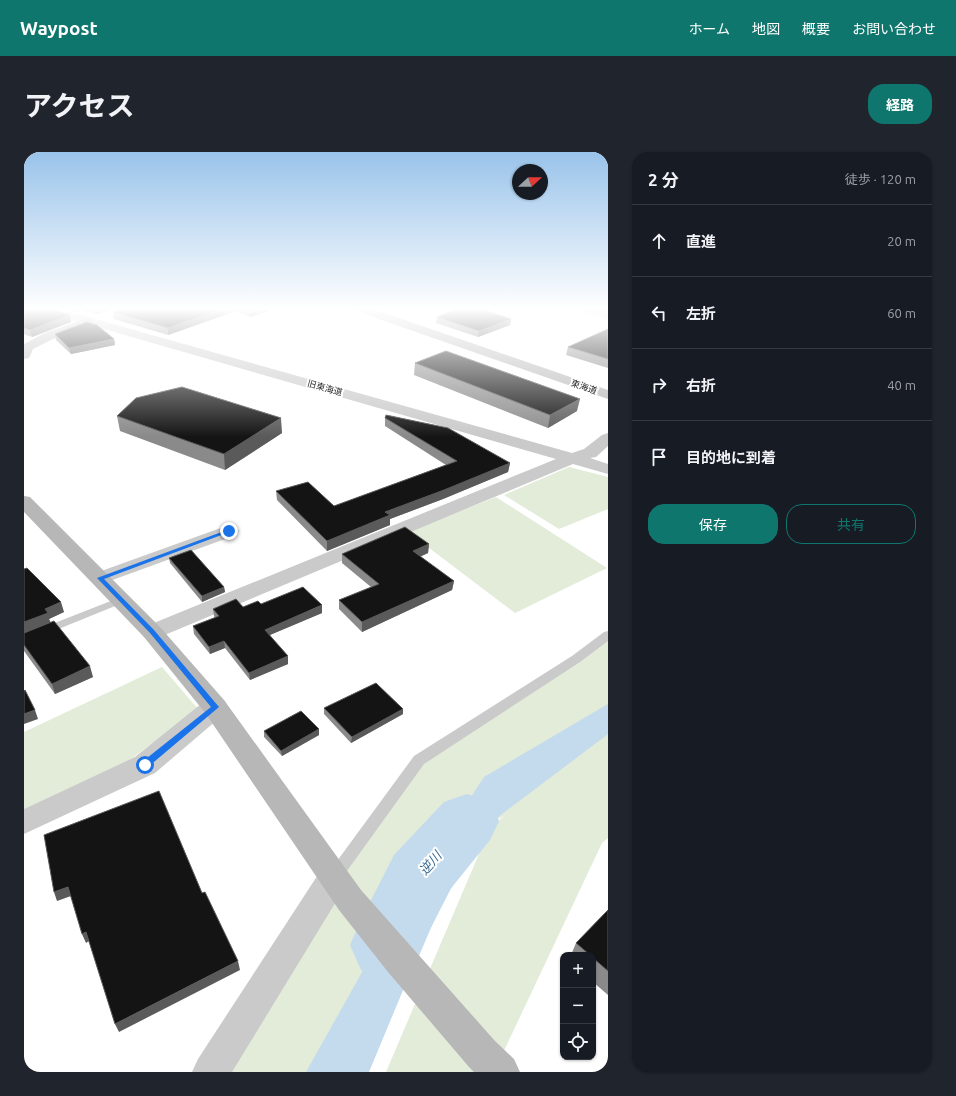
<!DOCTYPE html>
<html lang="ja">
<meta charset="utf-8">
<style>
:root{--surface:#171b24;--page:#20242c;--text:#f1f3f6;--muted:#9ea1a6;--line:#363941;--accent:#0f766e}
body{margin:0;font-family:Ubuntu,"Noto Sans JP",sans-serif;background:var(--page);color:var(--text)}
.controls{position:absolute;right:12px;bottom:12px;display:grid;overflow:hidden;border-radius:8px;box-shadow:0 1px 3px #0004}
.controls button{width:36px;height:36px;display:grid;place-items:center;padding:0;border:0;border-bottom:1px solid var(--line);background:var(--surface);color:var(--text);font:20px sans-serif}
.compass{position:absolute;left:488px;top:12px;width:36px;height:36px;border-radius:50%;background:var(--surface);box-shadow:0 1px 3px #0004;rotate:69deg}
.stop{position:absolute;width:12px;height:12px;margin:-9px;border:3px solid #1a73e8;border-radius:50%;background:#fff}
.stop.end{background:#1a73e8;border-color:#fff;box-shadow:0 1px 4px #0008}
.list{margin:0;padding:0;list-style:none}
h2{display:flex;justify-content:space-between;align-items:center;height:52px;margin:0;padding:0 16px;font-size:17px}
h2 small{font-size:13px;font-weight:400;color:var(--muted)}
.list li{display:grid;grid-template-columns:26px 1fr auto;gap:12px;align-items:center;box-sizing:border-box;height:72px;padding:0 16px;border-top:1px solid var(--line)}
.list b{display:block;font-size:15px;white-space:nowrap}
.list em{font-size:13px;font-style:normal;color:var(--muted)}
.actions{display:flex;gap:8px;padding:12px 16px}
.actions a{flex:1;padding:9px 0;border:1px solid var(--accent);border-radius:16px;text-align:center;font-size:14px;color:var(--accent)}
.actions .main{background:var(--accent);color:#fff}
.icon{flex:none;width:22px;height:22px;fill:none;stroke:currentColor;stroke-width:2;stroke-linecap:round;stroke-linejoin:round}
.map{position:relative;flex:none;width:584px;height:920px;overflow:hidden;border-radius:16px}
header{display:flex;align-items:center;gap:24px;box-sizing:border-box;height:56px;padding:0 20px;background:var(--accent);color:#fff}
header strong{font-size:19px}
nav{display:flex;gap:22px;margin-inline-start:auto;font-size:14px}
.intro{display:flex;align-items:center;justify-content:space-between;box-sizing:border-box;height:96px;padding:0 24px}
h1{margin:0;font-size:28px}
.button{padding:10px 18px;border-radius:16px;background:var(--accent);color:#fff;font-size:14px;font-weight:700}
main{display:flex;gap:24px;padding:0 24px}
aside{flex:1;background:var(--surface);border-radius:16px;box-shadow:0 1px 3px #0004}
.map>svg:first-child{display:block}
</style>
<header>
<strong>Waypost</strong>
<nav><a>ホーム</a><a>地図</a><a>概要</a><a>お問い合わせ</a></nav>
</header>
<div class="intro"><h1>アクセス</h1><a class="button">経路</a></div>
<main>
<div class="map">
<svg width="584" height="920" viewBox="0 0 584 920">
<rect width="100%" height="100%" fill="#fff"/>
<g fill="#e2ecd9">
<polygon points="545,315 584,325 584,357 535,377 480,343"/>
<polygon points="472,345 583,416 491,461 384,380"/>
<polygon points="584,483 584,686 578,691 470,920 362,920 466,676 481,663 457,678 310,920 196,920 326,708 395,608"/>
<polygon points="138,515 174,557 107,607 0,657 0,580"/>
</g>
<polygon fill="#c4daed" points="584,552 584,582 457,678 397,795 345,920 282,920 369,765 460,625"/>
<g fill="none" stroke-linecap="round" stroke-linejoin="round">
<polygon fill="#c4daed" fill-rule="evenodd" points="443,642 466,650 475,669 466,688 420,745 389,818 363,829 337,818 326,793 337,768 370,703 420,650"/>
<g fill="#cacaca" fill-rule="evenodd">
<polygon points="97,445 102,448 101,450 0,491 0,483"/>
<polygon points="584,479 584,489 556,510 400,612 315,730 310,732 305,730 302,725 305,720 390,604 548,504 580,480"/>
</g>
<g fill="#cacaca" fill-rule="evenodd">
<polygon points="12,156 32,156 548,301 560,297 578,283 584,281 584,294 572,305 566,306 584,312 584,322 549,312 136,485 128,488 120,485 117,480 120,475 532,307 14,158"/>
<polygon points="554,156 574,156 584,159 584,167 556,158"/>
<polygon points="205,373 212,375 215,379 212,383 83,430 76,432 69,430 66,426 69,422"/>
<polygon points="191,546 200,548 204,555 200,562 131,621 0,682 0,657 111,605 182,548"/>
<polygon points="310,711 321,715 325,725 321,735 208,920 168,920 174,907 299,715"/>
</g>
<g fill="#b7b7b7" fill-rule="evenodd">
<polygon points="327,156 346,156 584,238 584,247 329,158"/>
<polygon points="64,166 68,167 70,170 68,173 29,187 9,197 5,206 0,207 0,192 21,181"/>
<polygon points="0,344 6,345 136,475 200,548 337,738 471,889 490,907 496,920 450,920 445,915 364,820 315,758 182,562 120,485 0,360"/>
</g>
</g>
<g fill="#8a8a8a">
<polygon points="0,156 47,170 8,185 0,182"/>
<polygon points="39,156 92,156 73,162 53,157 54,161"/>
<polygon points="103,156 254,156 226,165 212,159 144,183 90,167 89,160"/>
<polygon points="413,165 487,167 486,173 454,185 412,171"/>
<polygon points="584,177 584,216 542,203 544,195"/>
<polygon points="31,182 90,187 91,193 47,202 32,188"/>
<polygon points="391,211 553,259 524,276 390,223"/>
<polygon points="93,264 258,281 201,318 96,279"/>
<polygon points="361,266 486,311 484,320 419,347 366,367 366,373 303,399 253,348 252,339 310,354 422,313 361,274"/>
<polygon points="405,392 404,401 396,405 430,429 428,438 338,480 315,457 315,448 347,435 318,411 318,402"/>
<polygon points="145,406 200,435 201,440 178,450 146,411"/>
<polygon points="0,417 40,460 25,467 26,470 69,525 31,542 0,499"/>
<polygon points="237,452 298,461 246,483 264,512 226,528 201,496 186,502 170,482 169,474 191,466 190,464 189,457 219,455"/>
<polygon points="300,556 379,562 327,591 300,562"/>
<polygon points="295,577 295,583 258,604 240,585 240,579"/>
<polygon points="584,758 584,843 569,830 569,803 547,803 552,791"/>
</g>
<g fill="#5a5a5a">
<polygon points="72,156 92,156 73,162"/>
<polygon points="201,156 212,156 212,159 144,183 144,176"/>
<polygon points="232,156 254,156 226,165 226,158"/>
<polygon points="46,163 47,170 8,185 6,178"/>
<polygon points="487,167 486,173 454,185 455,179"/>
<polygon points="90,187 91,193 47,202 45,196"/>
<polygon points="556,247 553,259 524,276 526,263"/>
<polygon points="257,266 258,281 201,318 200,302"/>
<polygon points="486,311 484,320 419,347 366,367 366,373 303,399 303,389 361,360"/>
<polygon points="405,392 404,401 388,408 389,399"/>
<polygon points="430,429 428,438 338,480 338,470"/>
<polygon points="200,435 201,440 178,450 178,444"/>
<polygon points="37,450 40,460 25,467 27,471 0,482 0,470 21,457"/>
<polygon points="298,453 298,461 241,485 241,478"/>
<polygon points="200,489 201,496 186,502 185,495"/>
<polygon points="264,504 264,512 226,528 225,521"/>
<polygon points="66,514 69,525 31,542 28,532"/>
<polygon points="379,557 379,562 327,591 328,585"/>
<polygon points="11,558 14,567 0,572 0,562"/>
<polygon points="295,577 295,583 258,604 257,599"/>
<polygon points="44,735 47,744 33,749 30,740"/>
<polygon points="62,780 65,789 62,791 58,782"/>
<polygon points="214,809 216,818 95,880 91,872"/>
</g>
<g fill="#141414" stroke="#5a5a5a">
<polygon points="0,156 24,156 46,163 6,178 0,176"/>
<polygon points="103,156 201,156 144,176 89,160"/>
<polygon points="221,156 232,156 226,158"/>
<polygon points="435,156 455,156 487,167 455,179 413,165"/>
<polygon points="63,170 73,173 90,187 45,196 31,182"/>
<polygon points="584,177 584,207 544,195"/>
<polygon points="422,199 556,247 526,263 391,211"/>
<polygon points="158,235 257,266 200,302 93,264 112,246"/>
<polygon points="362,263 424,276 486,311 420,338 361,360 366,363 303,389 252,339 284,330 310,354 433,309 361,266"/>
<polygon points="381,375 405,392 389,399 430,429 338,470 315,448 355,432 318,402"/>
<polygon points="167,398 200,435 178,444 145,406"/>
<polygon points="3,416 37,450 21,457 24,461 0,470 0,417"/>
<polygon points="279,435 298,453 241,478 264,504 225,521 200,489 185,495 169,474 195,464 189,457 212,447 219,455 234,449 237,452"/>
<polygon points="30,469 66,514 28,532 0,493 0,481"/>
<polygon points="352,531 379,557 328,585 300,556"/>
<polygon points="1,538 11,558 0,562 0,539"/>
<polygon points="277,559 295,577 257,599 240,579"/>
<polygon points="135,639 178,741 181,740 214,809 91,872 62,780 58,782 44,735 30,740 20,683"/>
<polygon points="584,758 584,819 569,806 569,803 566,803 552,791"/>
</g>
<linearGradient id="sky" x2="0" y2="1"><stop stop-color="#99c3ea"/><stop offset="0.55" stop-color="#fff"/><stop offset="1" stop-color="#fff" stop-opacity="0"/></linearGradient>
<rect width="584" height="285" fill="url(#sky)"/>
<polygon fill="#1a73e8" points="203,378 208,379 80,427 130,478 195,555 124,615 118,615 118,610 187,555 126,481 73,426"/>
<g text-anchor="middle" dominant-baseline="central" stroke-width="4" stroke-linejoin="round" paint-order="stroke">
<g font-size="9" fill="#2d2d2d" stroke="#fff">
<text transform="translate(560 235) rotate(19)">東海道</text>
<text transform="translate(301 236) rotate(16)">旧東海道</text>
</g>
<g font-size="13" font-style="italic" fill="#376993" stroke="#fff">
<text transform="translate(406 711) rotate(-49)">逆川</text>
</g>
</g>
</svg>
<div class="controls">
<button>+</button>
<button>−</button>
<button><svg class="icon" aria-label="locate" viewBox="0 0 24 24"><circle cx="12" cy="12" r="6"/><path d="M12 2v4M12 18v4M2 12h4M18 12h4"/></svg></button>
</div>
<svg class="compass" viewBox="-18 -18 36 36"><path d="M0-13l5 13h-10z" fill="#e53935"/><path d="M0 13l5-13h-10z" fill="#9ea1a6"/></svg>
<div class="stop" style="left:121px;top:613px"></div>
<div class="stop end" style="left:205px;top:379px"></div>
</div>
<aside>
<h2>2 分<small>徒歩 · 120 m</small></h2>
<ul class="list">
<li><svg class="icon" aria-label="ahead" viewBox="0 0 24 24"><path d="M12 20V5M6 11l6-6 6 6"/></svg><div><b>直進</b></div><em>20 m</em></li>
<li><svg class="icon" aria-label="left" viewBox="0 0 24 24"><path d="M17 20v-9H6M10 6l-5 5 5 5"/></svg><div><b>左折</b></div><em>60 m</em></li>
<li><svg class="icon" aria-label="right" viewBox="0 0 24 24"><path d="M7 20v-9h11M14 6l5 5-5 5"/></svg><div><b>右折</b></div><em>40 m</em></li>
<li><svg class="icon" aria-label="arrive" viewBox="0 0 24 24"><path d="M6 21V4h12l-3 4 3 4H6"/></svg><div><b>目的地に到着</b></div></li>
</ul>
<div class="actions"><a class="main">保存</a><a>共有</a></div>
</aside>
</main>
